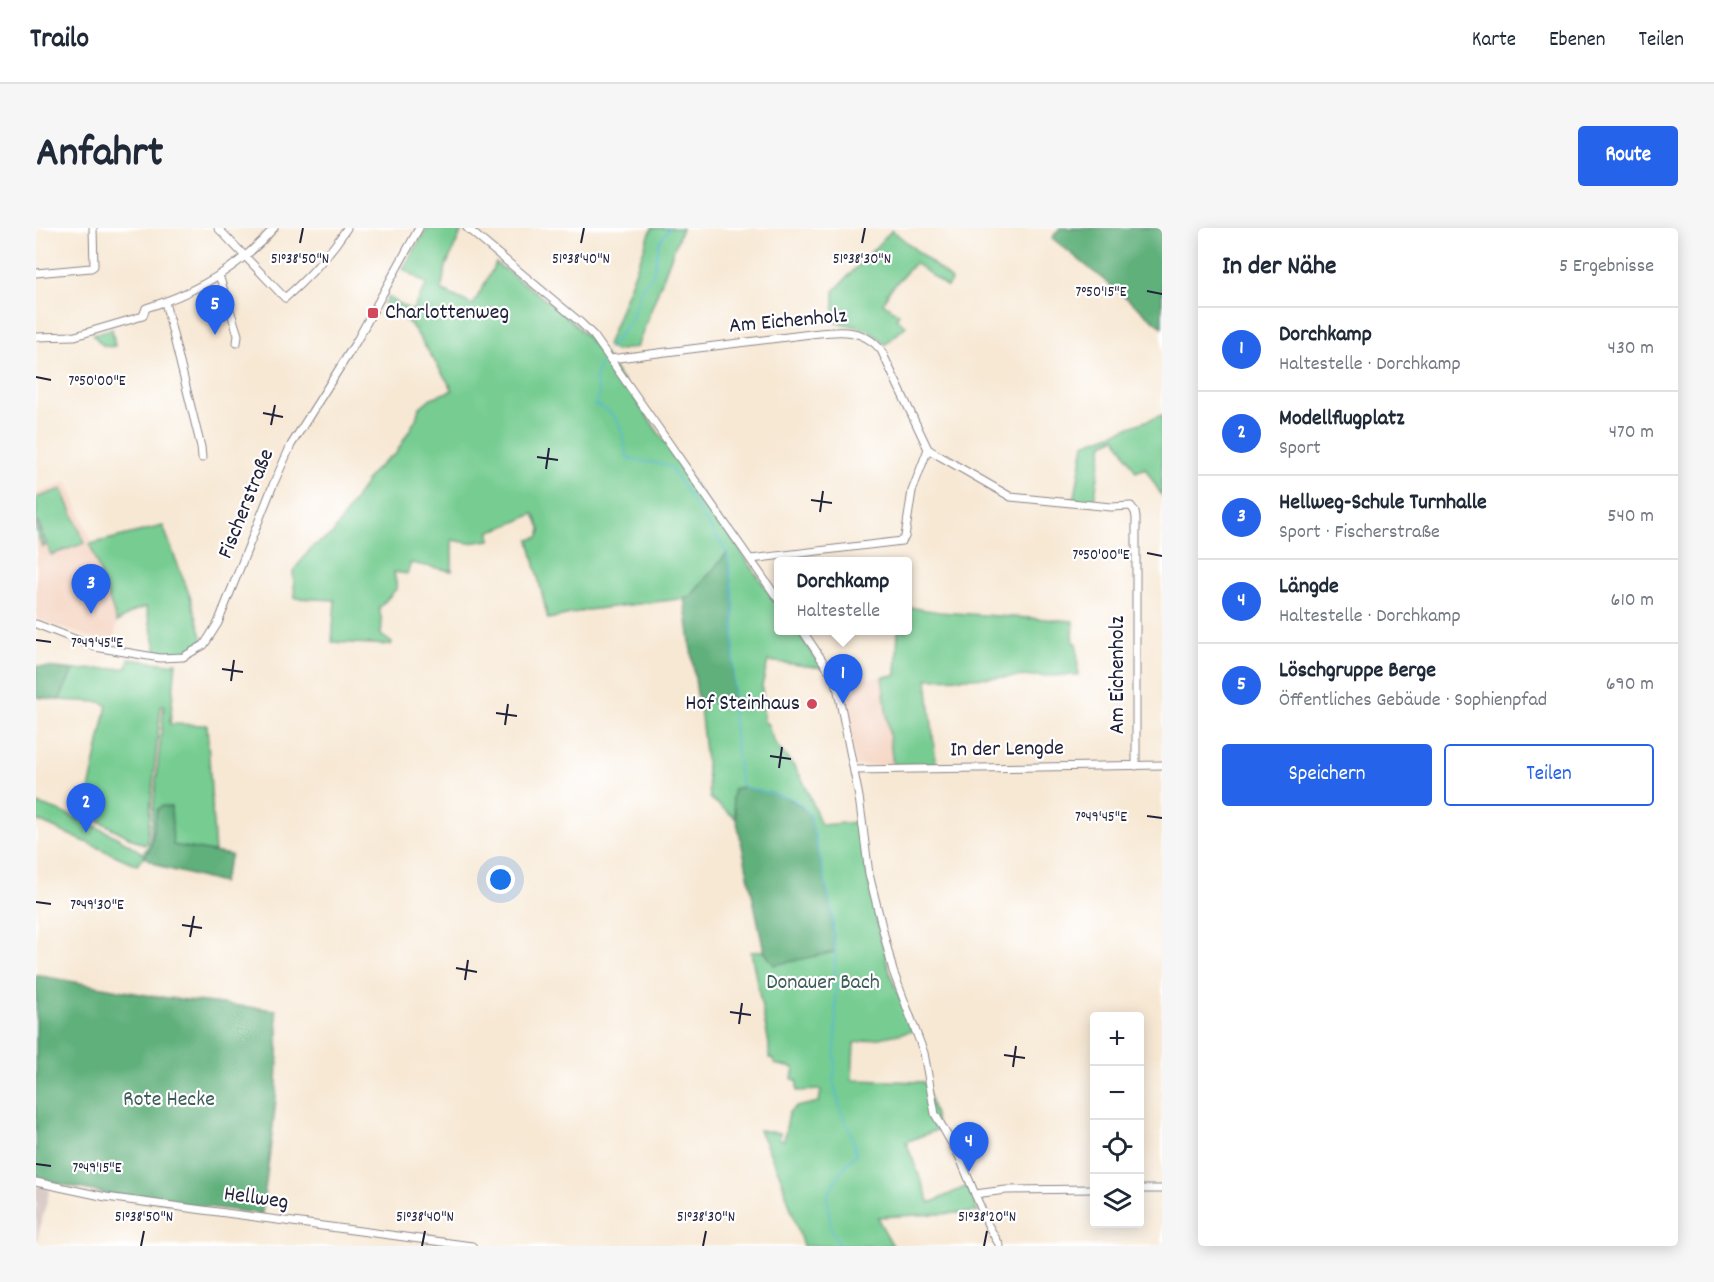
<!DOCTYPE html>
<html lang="de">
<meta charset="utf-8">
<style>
:root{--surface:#fff;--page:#f6f6f7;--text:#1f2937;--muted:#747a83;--line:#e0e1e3;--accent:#2563eb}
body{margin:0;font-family:Dekko,sans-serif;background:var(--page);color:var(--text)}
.controls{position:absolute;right:18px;bottom:18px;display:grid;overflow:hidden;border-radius:6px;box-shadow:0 3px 15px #0003}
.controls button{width:54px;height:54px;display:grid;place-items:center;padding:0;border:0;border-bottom:2px solid var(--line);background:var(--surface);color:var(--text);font:30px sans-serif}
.you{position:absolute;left:465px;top:652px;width:21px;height:21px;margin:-15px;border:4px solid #fff;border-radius:50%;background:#1a73e8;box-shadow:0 0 0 9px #1a73e833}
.badge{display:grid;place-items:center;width:39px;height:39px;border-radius:50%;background:var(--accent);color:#fff;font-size:20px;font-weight:700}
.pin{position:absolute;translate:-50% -50px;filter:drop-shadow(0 2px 3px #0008)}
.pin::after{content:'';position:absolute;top:32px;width:21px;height:18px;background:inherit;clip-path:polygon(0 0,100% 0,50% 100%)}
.popup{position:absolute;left:738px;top:329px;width:138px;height:78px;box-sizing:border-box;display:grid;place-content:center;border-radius:6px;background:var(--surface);filter:drop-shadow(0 2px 4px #0005);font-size:20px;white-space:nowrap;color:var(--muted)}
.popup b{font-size:22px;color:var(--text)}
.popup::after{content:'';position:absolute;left:50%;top:100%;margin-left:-12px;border:12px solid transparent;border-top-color:var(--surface)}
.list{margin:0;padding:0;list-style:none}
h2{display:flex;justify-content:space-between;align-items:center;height:78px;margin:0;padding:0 24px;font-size:26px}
h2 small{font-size:20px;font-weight:400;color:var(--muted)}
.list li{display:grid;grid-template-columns:39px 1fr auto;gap:18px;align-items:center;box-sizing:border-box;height:84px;padding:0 24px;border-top:2px solid var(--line)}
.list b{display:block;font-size:22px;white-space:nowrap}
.list p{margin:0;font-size:20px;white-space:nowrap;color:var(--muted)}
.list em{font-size:20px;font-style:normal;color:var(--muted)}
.actions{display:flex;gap:12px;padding:18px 24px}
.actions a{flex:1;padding:14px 0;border:2px solid var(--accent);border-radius:6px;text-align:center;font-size:21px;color:var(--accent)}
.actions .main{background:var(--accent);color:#fff}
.icon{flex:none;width:33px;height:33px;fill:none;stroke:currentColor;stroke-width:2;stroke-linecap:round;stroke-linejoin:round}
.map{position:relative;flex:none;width:1126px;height:1018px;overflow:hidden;border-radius:6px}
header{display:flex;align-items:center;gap:36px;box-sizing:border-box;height:84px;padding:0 30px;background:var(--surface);border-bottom:2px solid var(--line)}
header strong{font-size:28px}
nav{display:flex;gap:33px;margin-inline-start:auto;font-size:21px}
.intro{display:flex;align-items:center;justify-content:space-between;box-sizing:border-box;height:144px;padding:0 36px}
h1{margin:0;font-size:42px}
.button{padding:15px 27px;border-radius:6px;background:var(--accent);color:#fff;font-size:21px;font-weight:700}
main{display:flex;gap:36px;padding:0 36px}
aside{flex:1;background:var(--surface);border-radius:6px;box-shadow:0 3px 15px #0003}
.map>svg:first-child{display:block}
</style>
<header>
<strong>Trailo</strong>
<nav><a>Karte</a><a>Ebenen</a><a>Teilen</a></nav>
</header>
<div class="intro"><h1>Anfahrt</h1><a class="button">Route</a></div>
<main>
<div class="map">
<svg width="1126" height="1018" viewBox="0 0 1126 1018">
<rect width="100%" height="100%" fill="#fff"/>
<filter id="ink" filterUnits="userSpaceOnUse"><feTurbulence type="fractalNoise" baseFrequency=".0167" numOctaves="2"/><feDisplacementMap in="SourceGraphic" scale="12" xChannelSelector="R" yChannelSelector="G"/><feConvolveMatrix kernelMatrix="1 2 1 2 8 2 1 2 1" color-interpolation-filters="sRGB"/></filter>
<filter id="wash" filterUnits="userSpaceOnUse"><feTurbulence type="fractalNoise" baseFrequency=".008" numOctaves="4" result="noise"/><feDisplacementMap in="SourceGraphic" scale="24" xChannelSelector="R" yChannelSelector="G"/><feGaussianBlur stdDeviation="1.35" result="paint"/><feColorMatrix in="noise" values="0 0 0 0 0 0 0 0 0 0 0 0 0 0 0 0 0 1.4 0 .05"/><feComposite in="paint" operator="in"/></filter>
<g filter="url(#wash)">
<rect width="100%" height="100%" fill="#f7e8d4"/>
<g fill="#f4d3c0">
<polygon points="31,253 56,314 54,316 81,394 78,417 0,391 0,266"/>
<polygon points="797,438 820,439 820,450 846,449 857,537 820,538 804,451"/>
</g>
<polygon fill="#d0c0bc" points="0,958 14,961 0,1015"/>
<g fill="#76cc91" stroke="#4c7766" stroke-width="1.5">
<path d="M391,0H423L426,2L410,38L405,62L437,77L460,35C494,61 539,89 563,124L565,122L742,377V402L761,403L787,440L732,433L726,458L728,494L732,496C737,519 746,522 759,540C771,556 777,578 785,597L821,594L842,700L855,748L878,803L818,815L816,852L889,854L903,901L870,914L894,975L931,958L942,984L842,989L844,995L857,1018H767L744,947L723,902L744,905L743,911L748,912L753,884L760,879L783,874L785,862L761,863V852L756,851L758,840L738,836L737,831L733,830V816L715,724L730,723L718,605L674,570L652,370L552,382L512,391L493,312L503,309L505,302L498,286C482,292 470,300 454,303V312L433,315L416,312V343L375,335L371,346L358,344L361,360L343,380L346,394L345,407L356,415L355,417L296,414L299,372L259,370L257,343L277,318L296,307L335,246L352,230L359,227L380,191L383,180L395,170L417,162L380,104L374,96L348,77L352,69L376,83L391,56L367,41Z"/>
<polygon points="616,0 646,0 601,119 579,123 571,117"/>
<path d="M856,2L916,52L911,59L879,35L851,65L852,66L847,75L863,86L860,90L870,98L849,117C836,100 819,98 798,94V63Z"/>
<path d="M76,101L79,118C67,121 64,115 57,106Z"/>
<polygon points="1126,187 1126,268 1109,240 1100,244 1080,209 1067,215 1058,274 1035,272 1039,269 1048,216"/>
<polygon points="26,261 49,315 15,327 2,294 0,295 9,318 6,319 0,303 0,270"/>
<path d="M127,298L155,371L167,412C154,426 139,427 121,424L110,379L98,383L81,394L54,316Z"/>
<polygon points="872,379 903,384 1037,393 1037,415 1041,415 1042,447 891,451 900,536 857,537 846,449 860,447 862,403 872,402"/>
<path d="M93,431L133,436L140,434L134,496L171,497L179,626L137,617L121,582L115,619L101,637L0,592V576L5,577C39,588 76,604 106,625L110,622L114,612L128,477H125L111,614L108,617L48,585L71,477L64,474L23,472L37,442L91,440Z"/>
</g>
<g fill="#60b07b" stroke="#41695b" stroke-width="1.5">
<polygon points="1024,0 1126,0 1126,99 1016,10"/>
<polygon points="691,325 698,375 697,474 662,473 648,370 654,369"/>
<polygon points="0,438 40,442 37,442 23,472 0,469"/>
<path d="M707,559C735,567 755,564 774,588L796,683L799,724L738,737L728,723L696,570L698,561Z"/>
<polygon points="125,578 135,579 137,617 195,627 186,655 129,640 108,629 115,619 121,582"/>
<path d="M0,747L116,768L240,782C244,807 242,832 241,857C238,900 231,943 226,986L71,966L0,951Z"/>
</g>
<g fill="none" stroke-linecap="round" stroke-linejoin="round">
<g stroke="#57b9d6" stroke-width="1.5">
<polyline points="572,121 595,92 607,57 617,47 623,15 633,0"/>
<path d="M568,128L559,150L563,165L559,177C588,187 585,203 591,229C605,237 622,231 635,240L691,325L698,375L697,488L704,552L707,559L754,570L765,577L774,588L796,683L799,724L800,805L798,856L804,881L817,911L820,926L804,944L791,969L795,1002L804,1018"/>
</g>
</g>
</g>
<g filter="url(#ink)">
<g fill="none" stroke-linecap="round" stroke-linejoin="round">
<g stroke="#8c8588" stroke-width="9">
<g id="minor">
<path d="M182,0L249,70C272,50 294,26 311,0"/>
<polyline points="431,0 545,95 558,108 742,371"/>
<polyline points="0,45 55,40 58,38 57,0"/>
<polyline points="183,47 202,107 201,115"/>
<polyline points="129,74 165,219 166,230"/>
<path d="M0,109L39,108L107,88L110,80C159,65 204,39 238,0"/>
<path d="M574,131L775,106C802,103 826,99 845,122L892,221L900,226L975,269L1075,279L1095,278L1099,284L1100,290V538"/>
<polyline points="715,331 866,313 869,309 876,263 892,221"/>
<polyline points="0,396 59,419 124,430 147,429 168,417 182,395 237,257 255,217 320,114 383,0"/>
<polyline points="766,402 800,453 823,569 833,646 857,743 888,825 899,886 923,928 952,997 964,1018"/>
<polyline points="818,542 1126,537"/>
<polyline points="0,954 70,969 436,1018"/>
<polyline points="1104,961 1126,961"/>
<polyline points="939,966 970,962 1058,961"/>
</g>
</g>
<use href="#minor" stroke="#fff" stroke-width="7"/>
</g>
</g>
<path fill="none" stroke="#22223b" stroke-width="2" d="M264,15L267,0M545,15L548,0M826,15L829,0M1111,63L1126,66M0,149L15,152M227,185L247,189M235,197L239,177M501,229L522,232M510,241L513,220M775,272L796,275M784,284L787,263M1111,325L1126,328M0,412L15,414M186,441L207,444M195,453L198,432M460,485L481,488M469,497L472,476M734,528L755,531M743,540L746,519M1111,588L1126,590M0,674L15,676M146,697L166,700M154,709L158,688M420,740L441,744M429,752L432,732M694,784L715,787M703,796L706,775M968,827L989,830M977,839L980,818M0,936L15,938M105,1018L108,1003M386,1018L389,1003M667,1018L670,1003M948,1018L951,1003"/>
<g fill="#d1495b" stroke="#fff" stroke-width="2">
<rect x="331" y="79" width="12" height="12" rx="3"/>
<circle cx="776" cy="476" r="6"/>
</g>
<g text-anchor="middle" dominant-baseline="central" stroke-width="4.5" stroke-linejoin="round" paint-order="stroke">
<g font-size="22" fill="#22223b" stroke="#fff" text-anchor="start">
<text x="349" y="85">Charlottenweg</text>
<text x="764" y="476" text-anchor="end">Hof Steinhaus</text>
</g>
<g font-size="22" fill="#22223b" stroke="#fff">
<text transform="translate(752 94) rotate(-5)">Am Eichenholz</text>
<text transform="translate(211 276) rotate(-68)">Fischerstraße</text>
<text transform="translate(1082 447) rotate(-90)">Am Eichenholz</text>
<text transform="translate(971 522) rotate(-1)">In der Lengde</text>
<text transform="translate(220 971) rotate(8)">Hellweg</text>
</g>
<g font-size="22" fill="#3f5e59" stroke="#fff">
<text x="787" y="755">Donauer Bach</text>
<text x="133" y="872">Rote Hecke</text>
</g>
</g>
<g font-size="15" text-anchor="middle" fill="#22223b" stroke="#fff" stroke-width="4.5" stroke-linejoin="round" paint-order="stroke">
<text x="264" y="35">51°38'50"N</text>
<text x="545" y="35">51°38'40"N</text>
<text x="826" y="35">51°38'30"N</text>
<text x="1065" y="68">7°50'15"E</text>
<text x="61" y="157">7°50'00"E</text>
<text x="1065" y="331">7°50'00"E</text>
<text x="61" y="419">7°49'45"E</text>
<text x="1065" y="593">7°49'45"E</text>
<text x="61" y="681">7°49'30"E</text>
<text x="61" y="944">7°49'15"E</text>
<text x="108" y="993">51°38'50"N</text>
<text x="389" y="993">51°38'40"N</text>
<text x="670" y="993">51°38'30"N</text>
<text x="951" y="993">51°38'20"N</text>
</g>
</svg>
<div class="controls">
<button>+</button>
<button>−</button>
<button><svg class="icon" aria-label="locate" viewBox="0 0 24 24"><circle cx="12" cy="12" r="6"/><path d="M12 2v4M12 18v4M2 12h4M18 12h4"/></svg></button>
<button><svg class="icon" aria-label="layers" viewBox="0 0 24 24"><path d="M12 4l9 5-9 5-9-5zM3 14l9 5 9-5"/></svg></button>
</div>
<div class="you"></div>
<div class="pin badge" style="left:807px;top:476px">1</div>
<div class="popup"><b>Dorchkamp</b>Haltestelle</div>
<div class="pin badge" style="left:50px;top:605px">2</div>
<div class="pin badge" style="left:55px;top:386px">3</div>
<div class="pin badge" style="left:933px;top:944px">4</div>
<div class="pin badge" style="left:179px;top:107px">5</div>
</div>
<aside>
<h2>In der Nähe<small>5 Ergebnisse</small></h2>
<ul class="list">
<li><span class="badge">1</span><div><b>Dorchkamp</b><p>Haltestelle · Dorchkamp</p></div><em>430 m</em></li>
<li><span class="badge">2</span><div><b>Modellflugplatz</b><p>Sport</p></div><em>470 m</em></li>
<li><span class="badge">3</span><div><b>Hellweg-Schule Turnhalle</b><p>Sport · Fischerstraße</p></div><em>540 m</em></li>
<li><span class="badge">4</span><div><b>Längde</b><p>Haltestelle · Dorchkamp</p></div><em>610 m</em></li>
<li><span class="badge">5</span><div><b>Löschgruppe Berge</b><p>Öffentliches Gebäude · Sophienpfad</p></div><em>690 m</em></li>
</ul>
<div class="actions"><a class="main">Speichern</a><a>Teilen</a></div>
</aside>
</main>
